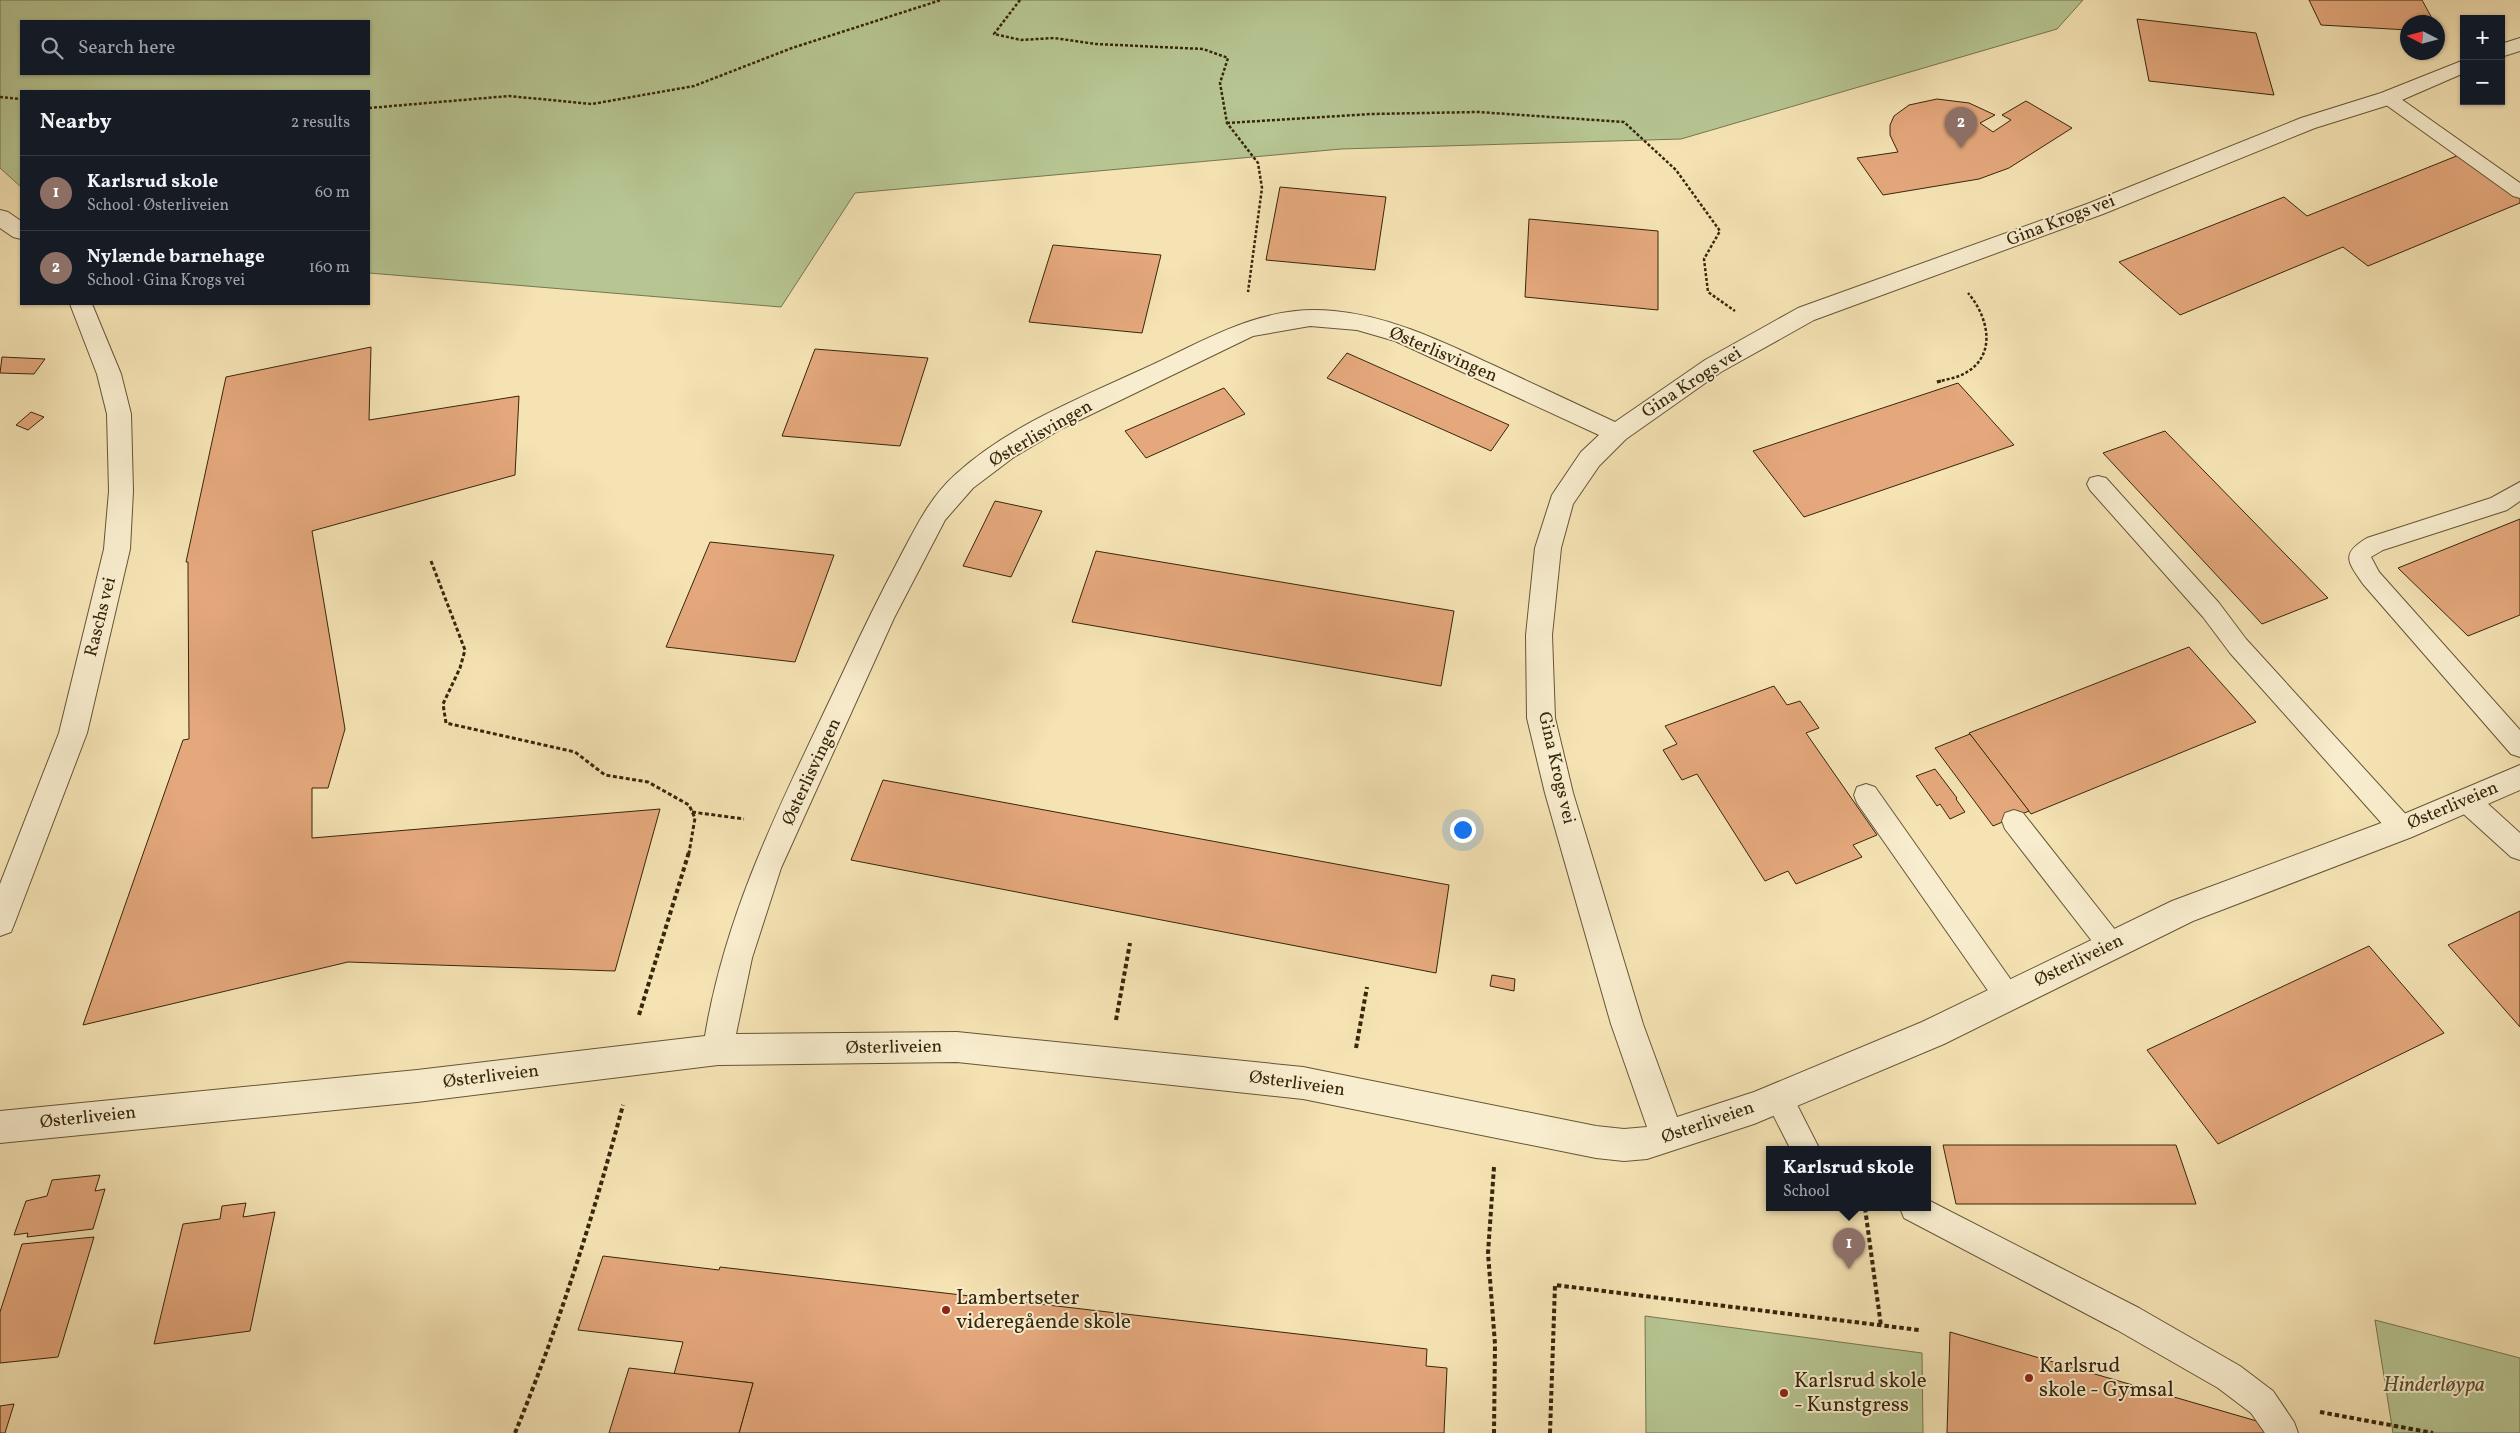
<!DOCTYPE html>
<meta charset="utf-8">
<style>
:root{--surface:#171b24;--page:#20242c;--text:#f1f3f6;--muted:#9ea1a6;--line:#363941;--accent:#c59692}
body{margin:0;font-family:Vollkorn,serif;background:var(--page);color:var(--text)}
.controls{position:absolute;right:15px;top:15px;display:grid;overflow:hidden;border-radius:0px;box-shadow:0 1px 4px #0004}
.controls button{width:45px;height:45px;display:grid;place-items:center;padding:0;border:0;border-bottom:1px solid var(--line);background:var(--surface);color:var(--text);font:25px sans-serif}
.compass{position:absolute;left:2400px;top:15px;width:45px;height:45px;border-radius:50%;background:var(--surface);box-shadow:0 1px 4px #0004;rotate:276deg}
.you{position:absolute;left:1462px;top:829px;width:18px;height:18px;margin:-12px;border:4px solid #fff;border-radius:50%;background:#1a73e8;box-shadow:0 0 0 8px #1a73e833}
.badge{display:grid;place-items:center;width:32px;height:32px;border-radius:50%;background:var(--accent);color:#fff;font-size:16px;font-weight:700}
.pin{position:absolute;translate:-50% -41px;filter:drop-shadow(0 1px 2px #0008)}
.pin::after{content:'';position:absolute;top:26px;width:18px;height:15px;background:inherit;clip-path:polygon(0 0,100% 0,50% 100%)}
.popup{position:absolute;left:1766px;top:1146px;width:165px;height:65px;box-sizing:border-box;display:grid;place-content:center;border-radius:0px;background:var(--surface);filter:drop-shadow(0 1px 4px #0005);font-size:16px;white-space:nowrap;color:var(--muted)}
.popup b{font-size:19px;color:var(--text)}
.popup::after{content:'';position:absolute;left:50%;top:100%;margin-left:-10px;border:10px solid transparent;border-top-color:var(--surface)}
.list{margin:0;padding:0;list-style:none}
h2{display:flex;justify-content:space-between;align-items:center;height:65px;margin:0;padding:0 20px;font-size:21px}
h2 small{font-size:16px;font-weight:400;color:var(--muted)}
.list li{display:grid;grid-template-columns:32px 1fr auto;gap:15px;align-items:center;box-sizing:border-box;height:75px;padding:0 20px;border-top:1px solid var(--line)}
.list b{display:block;font-size:19px;white-space:nowrap}
.list p{margin:0;font-size:16px;white-space:nowrap;color:var(--muted)}
.list em{font-size:16px;font-style:normal;color:var(--muted)}
.icon{flex:none;width:28px;height:28px;fill:none;stroke:currentColor;stroke-width:2;stroke-linecap:round;stroke-linejoin:round}
.map{position:relative;flex:none;width:2520px;height:1433px;overflow:hidden}
.search{position:absolute;background:var(--surface);box-shadow:0 1px 4px #0004;left:20px;top:20px;width:350px;height:55px;display:flex;align-items:center;gap:12px;box-sizing:border-box;padding:0 18px;border-radius:0px;color:var(--muted);font-size:19px}
.panel{position:absolute;background:var(--surface);box-shadow:0 1px 4px #0004;left:20px;top:90px;width:350px;height:215px;border-radius:0px}
.map>svg:first-child{display:block}
</style>
<div class="map">
<svg width="2520" height="1433" viewBox="0 0 2520 1433">
<rect width="100%" height="100%" fill="#f5e3b4"/>
<filter id="stains"><feTurbulence type="fractalNoise" baseFrequency=".004" numOctaves="4"/><feColorMatrix values="0 0 0 0 .2 0 0 0 0 .09 0 0 0 0 .02 0 0 0 .5 -.17"/></filter>
<radialGradient id="worn" r=".72"><stop offset=".6" stop-color="#630" stop-opacity="0"/><stop offset="1" stop-color="#630" stop-opacity=".3"/></radialGradient>
<g fill="#b6c592" stroke="#76764e" fill-rule="evenodd">
<path d="M0,0H2083L2057,29L1681,139L1341,149L855,193L781,307L369,273V91H21V187L0,168ZM21,21H369V74H21Z"/>
<polygon points="1645,1316 1922,1353 1923,1433 1646,1433"/>
<polygon points="2375,1320 2520,1358 2520,1433 2393,1433"/>
</g>
<g fill="#e4a87c" stroke="#37260b">
<polygon points="2309,0 2422,0 2434,22 2408,22 2408,30 2321,25"/>
<polygon points="2137,19 2256,33 2274,95 2149,81"/>
<polygon points="1937,99 1969,103 1995,115 1980,123 1993,132 2011,120 2002,115 2026,101 2072,128 2009,168 1979,179 1883,195 1857,158 1898,152 1890,135 1890,125 1894,116 1909,105"/>
<polygon points="2459,155 2520,198 2520,203 2368,266 2343,247 2180,315 2119,262 2284,197 2307,216"/>
<polygon points="1280,187 1386,197 1375,270 1266,260"/>
<polygon points="1529,219 1658,231 1658,310 1525,297"/>
<polygon points="1053,245 1161,255 1142,333 1029,322"/>
<polygon points="371,347 369,420 519,396 515,475 312,531 345,729 328,788 312,788 312,838 660,809 615,971 348,962 83,1025 183,740 189,739 188,573 188,562 186,562 226,377"/>
<polygon points="815,349 928,358 900,446 782,436"/>
<polygon points="1347,353 1509,425 1491,451 1327,378"/>
<polygon points="2,357 45,359 34,374 0,373"/>
<polygon points="1958,383 2014,445 1804,517 1753,451"/>
<polygon points="1224,388 1245,414 1146,458 1125,431"/>
<polygon points="31,412 44,417 28,430 16,425"/>
<polygon points="2165,431 2328,598 2262,624 2103,453"/>
<polygon points="995,501 1042,511 1011,577 963,566"/>
<polygon points="2520,519 2520,615 2468,636 2398,568"/>
<polygon points="710,542 834,555 795,662 666,647"/>
<polygon points="1096,551 1454,611 1441,686 1072,622"/>
<polygon points="2189,647 2256,722 2031,814 1969,733"/>
<polygon points="1774,686 1787,705 1800,701 1819,728 1806,733 1877,835 1853,845 1862,857 1796,884 1788,871 1765,881 1697,774 1682,780 1663,750 1677,744 1665,726"/>
<polygon points="1970,734 2029,811 1993,826 1935,748"/>
<polygon points="1935,769 1957,798 1956,799 1965,812 1950,819 1940,804 1937,806 1916,776"/>
<polygon points="883,780 1449,885 1436,973 851,860"/>
<polygon points="2520,911 2520,1027 2448,945"/>
<polygon points="2369,946 2444,1033 2218,1144 2147,1050"/>
<polygon points="1492,975 1515,979 1514,991 1490,986"/>
<polygon points="1943,1145 2176,1145 2196,1204 1956,1204"/>
<polygon points="100,1175 95,1191 105,1189 93,1229 27,1237 28,1233 14,1235 26,1201 47,1196 52,1180"/>
<polygon points="246,1203 243,1217 275,1212 250,1331 154,1344 183,1224 220,1219 222,1206"/>
<polygon points="94,1237 58,1357 0,1363 0,1312 22,1244"/>
<polygon points="603,1256 719,1270 720,1267 1427,1349 1426,1366 1447,1368 1444,1433 739,1433 753,1383 674,1374 683,1342 578,1330"/>
<polygon points="1950,1332 2267,1424 2268,1433 1947,1433"/>
<polygon points="629,1368 753,1383 739,1433 609,1433"/>
<polygon points="14,1404 5,1433 0,1433 0,1406"/>
</g>
<g fill="none" stroke-linecap="round" stroke-linejoin="round">
<g stroke="#665535" stroke-width="2">
<g id="service">
<polygon points="2388,92 2394,94 2520,183 2520,198 2513,196 2382,102 2379,98 2382,94"/>
<polygon points="2098,476 2106,478 2219,603 2246,639 2411,820 2414,828 2411,836 2402,839 2393,836 2230,653 2203,617 2090,490 2087,484 2090,478"/>
<path d="M2520,482V501L2507,510L2383,550L2371,557L2379,572L2520,730V757L2511,754L2363,584C2348,562 2340,554 2367,538L2491,498Z"/>
<polygon points="1866,784 1875,787 2016,987 2020,996 2016,1005 2007,1009 1998,1005 1857,803 1854,795 1857,787"/>
<polygon points="2467,790 2476,793 2520,833 2520,860 2511,857 2458,809 2455,801 2458,793"/>
<polygon points="2014,810 2023,813 2120,936 2124,945 2120,954 2111,957 2102,954 2005,829 2002,821 2005,813"/>
<polygon points="1778,1083 1788,1087 1820,1150 1791,1150 1764,1097 1768,1087"/>
<polygon points="1928,1200 2139,1308 2240,1366 2273,1391 2294,1422 2298,1433 2265,1433 2251,1413 2218,1388 2117,1330 1904,1218 1900,1208 1928,1208"/>
</g>
</g>
<g stroke="#665535" stroke-width="2">
<g id="minor">
<polygon points="2520,38 2520,51 2501,57 2501,44"/>
<path d="M2464,60V73L2395,103L2315,128L2103,214L1814,320L1721,372L1626,439L1599,466L1573,504L1561,548L1552,635L1555,718L1573,793L1643,1024L1677,1117L1754,1092L1922,1022L2172,901L2392,819L2520,765V790L2412,837L2193,921L1944,1044L1754,1124L1647,1159L1624,1161L1596,1158L1303,1099L957,1062L718,1065L417,1102L0,1143V1111L417,1070L705,1036C727,902 789,788 846,666C863,629 881,593 900,557C916,527 930,497 956,474C1012,423 1088,395 1156,363C1214,335 1267,304 1334,311C1390,316 1443,342 1493,365C1534,384 1574,403 1615,422L1705,360L1798,308L2087,204L2301,118L2381,93ZM1310,326L1357,330L1395,341L1599,435L1581,452L1552,495L1535,548L1526,635L1527,718L1545,793L1611,1024L1647,1127L1624,1129L1596,1126L1303,1067L957,1032L736,1034L752,958L781,868L894,618L945,520L973,488L1014,457L1063,428L1253,336Z"/>
<polygon points="0,210 8,212 21,221 21,239 13,237 0,228"/>
<polygon points="70,304 92,304 121,374 131,414 133,491 130,549 87,733 15,922 11,932 0,936 0,884 59,733 104,549 109,491 107,414 97,374"/>
</g>
</g>
<g stroke="#37260b" stroke-width="2.5" stroke-dasharray="3 2" stroke-linecap="butt">
<polyline points="1020,0 994,34 1021,40 1054,38 1096,44 1203,49 1228,58 1220,83 1227,123 1258,163 1262,188 1248,292"/>
<polyline points="0,97 21,99"/>
<polyline points="369,108 509,96 592,104 694,86 792,48 941,0"/>
<polyline points="1227,123 1371,114 1478,112 1624,122 1676,170 1720,231 1704,259 1708,292 1735,311"/>
<path d="M1937,382C1947,379 1958,378 1967,372C1998,353 1987,315 1968,293"/>
</g>
<g stroke="#37260b" stroke-width="3" stroke-dasharray="4 2.5" stroke-linecap="butt">
<polyline points="1937,382 1941,381"/>
<polyline points="431,561 465,650 460,668 443,704 446,723 575,752 605,775 648,782 689,805 695,818 689,853"/>
<polyline points="692,812 744,819"/>
</g>
<g stroke="#37260b" stroke-width="4" stroke-dasharray="4.5 3" stroke-linecap="butt">
<polyline points="639,1015 689,852"/>
<polyline points="1116,1020 1130,943"/>
<polyline points="1356,1048 1367,987"/>
<polyline points="1494,1167 1488,1253 1495,1344 1494,1433"/>
<polyline points="1865,1208 1881,1326"/>
<polyline points="2320,1412 2433,1433"/>
<path d="M515,1433C559,1326 593,1217 623,1105"/>
<polyline points="1550,1433 1555,1285 1919,1330"/>
</g>
<use href="#service" fill="#f8edce" fill-rule="evenodd"/>
<use href="#minor" fill="#f8edce" fill-rule="evenodd"/>
</g>
<g fill="#8f2418" stroke="#f8edce" stroke-width="2">
<circle cx="946" cy="1310" r="5"/>
<circle cx="2029" cy="1378" r="5"/>
<circle cx="1784" cy="1393" r="5"/>
</g>
<g text-anchor="middle" dominant-baseline="central" stroke-width="4" stroke-linejoin="round" paint-order="stroke">
<g font-size="18" fill="#37260b" stroke="#f8edce">
<text transform="translate(2061 221) rotate(-21)">Gina Krogs vei</text>
<text transform="translate(1443 355) rotate(23)">Østerlisvingen</text>
<text transform="translate(1692 383) rotate(-33)">Gina Krogs vei</text>
<text transform="translate(1041 434) rotate(-30)">Østerlisvingen</text>
<text transform="translate(101 617) rotate(-76)">Raschs vei</text>
<text transform="translate(1556 768) rotate(77)">Gina Krogs vei</text>
<text transform="translate(812 772) rotate(-65)">Østerlisvingen</text>
<text transform="translate(2453 806) rotate(-23)">Østerliveien</text>
<text transform="translate(2079 961) rotate(-26)">Østerliveien</text>
<text transform="translate(894 1048) rotate(-1)">Østerliveien</text>
<text transform="translate(491 1077) rotate(-7)">Østerliveien</text>
<text transform="translate(1297 1084) rotate(8)">Østerliveien</text>
<text transform="translate(88 1118) rotate(-6)">Østerliveien</text>
<text transform="translate(1708 1123) rotate(-19)">Østerliveien</text>
</g>
<g font-size="21" fill="#37260b" stroke="#f8edce" text-anchor="start">
<text x="956" y="1298">Lambertseter<tspan x="956" dy="24">videregående skole</tspan></text>
<text x="2039" y="1366">Karlsrud<tspan x="2039" dy="24">skole - Gymsal</tspan></text>
<text x="1794" y="1381">Karlsrud skole<tspan x="1794" dy="24">- Kunstgress</tspan></text>
</g>
<g font-size="21" font-style="italic" fill="#574e2d" stroke="#f8edce">
<text x="2434" y="1385">Hinderløypa</text>
</g>
</g>
<rect width="100%" height="100%" filter="url(#stains)"/>
<rect width="100%" height="100%" fill="url(#worn)"/>
</svg>
<div class="controls">
<button>+</button>
<button>−</button>
</div>
<svg class="compass" viewBox="-18 -18 36 36"><path d="M0-13l5 13h-10z" fill="#e53935"/><path d="M0 13l5-13h-10z" fill="#9ea1a6"/></svg>
<div class="you"></div>
<div class="pin badge" style="left:1849px;top:1269px;background:#8d6e63">1</div>
<div class="popup"><b>Karlsrud skole</b>School</div>
<div class="pin badge" style="left:1961px;top:148px;background:#8d6e63">2</div>
<div class="search"><svg class="icon" aria-label="search" viewBox="0 0 24 24"><circle cx="10" cy="10" r="6"/><path d="M15 15l6 6"/></svg>Search here</div>
<section class="panel">
<h2>Nearby<small>2 results</small></h2>
<ul class="list">
<li><span class="badge" style="background:#8d6e63">1</span><div><b>Karlsrud skole</b><p>School · Østerliveien</p></div><em>60 m</em></li>
<li><span class="badge" style="background:#8d6e63">2</span><div><b>Nylænde barnehage</b><p>School · Gina Krogs vei</p></div><em>160 m</em></li>
</ul>
</section>
</div>
